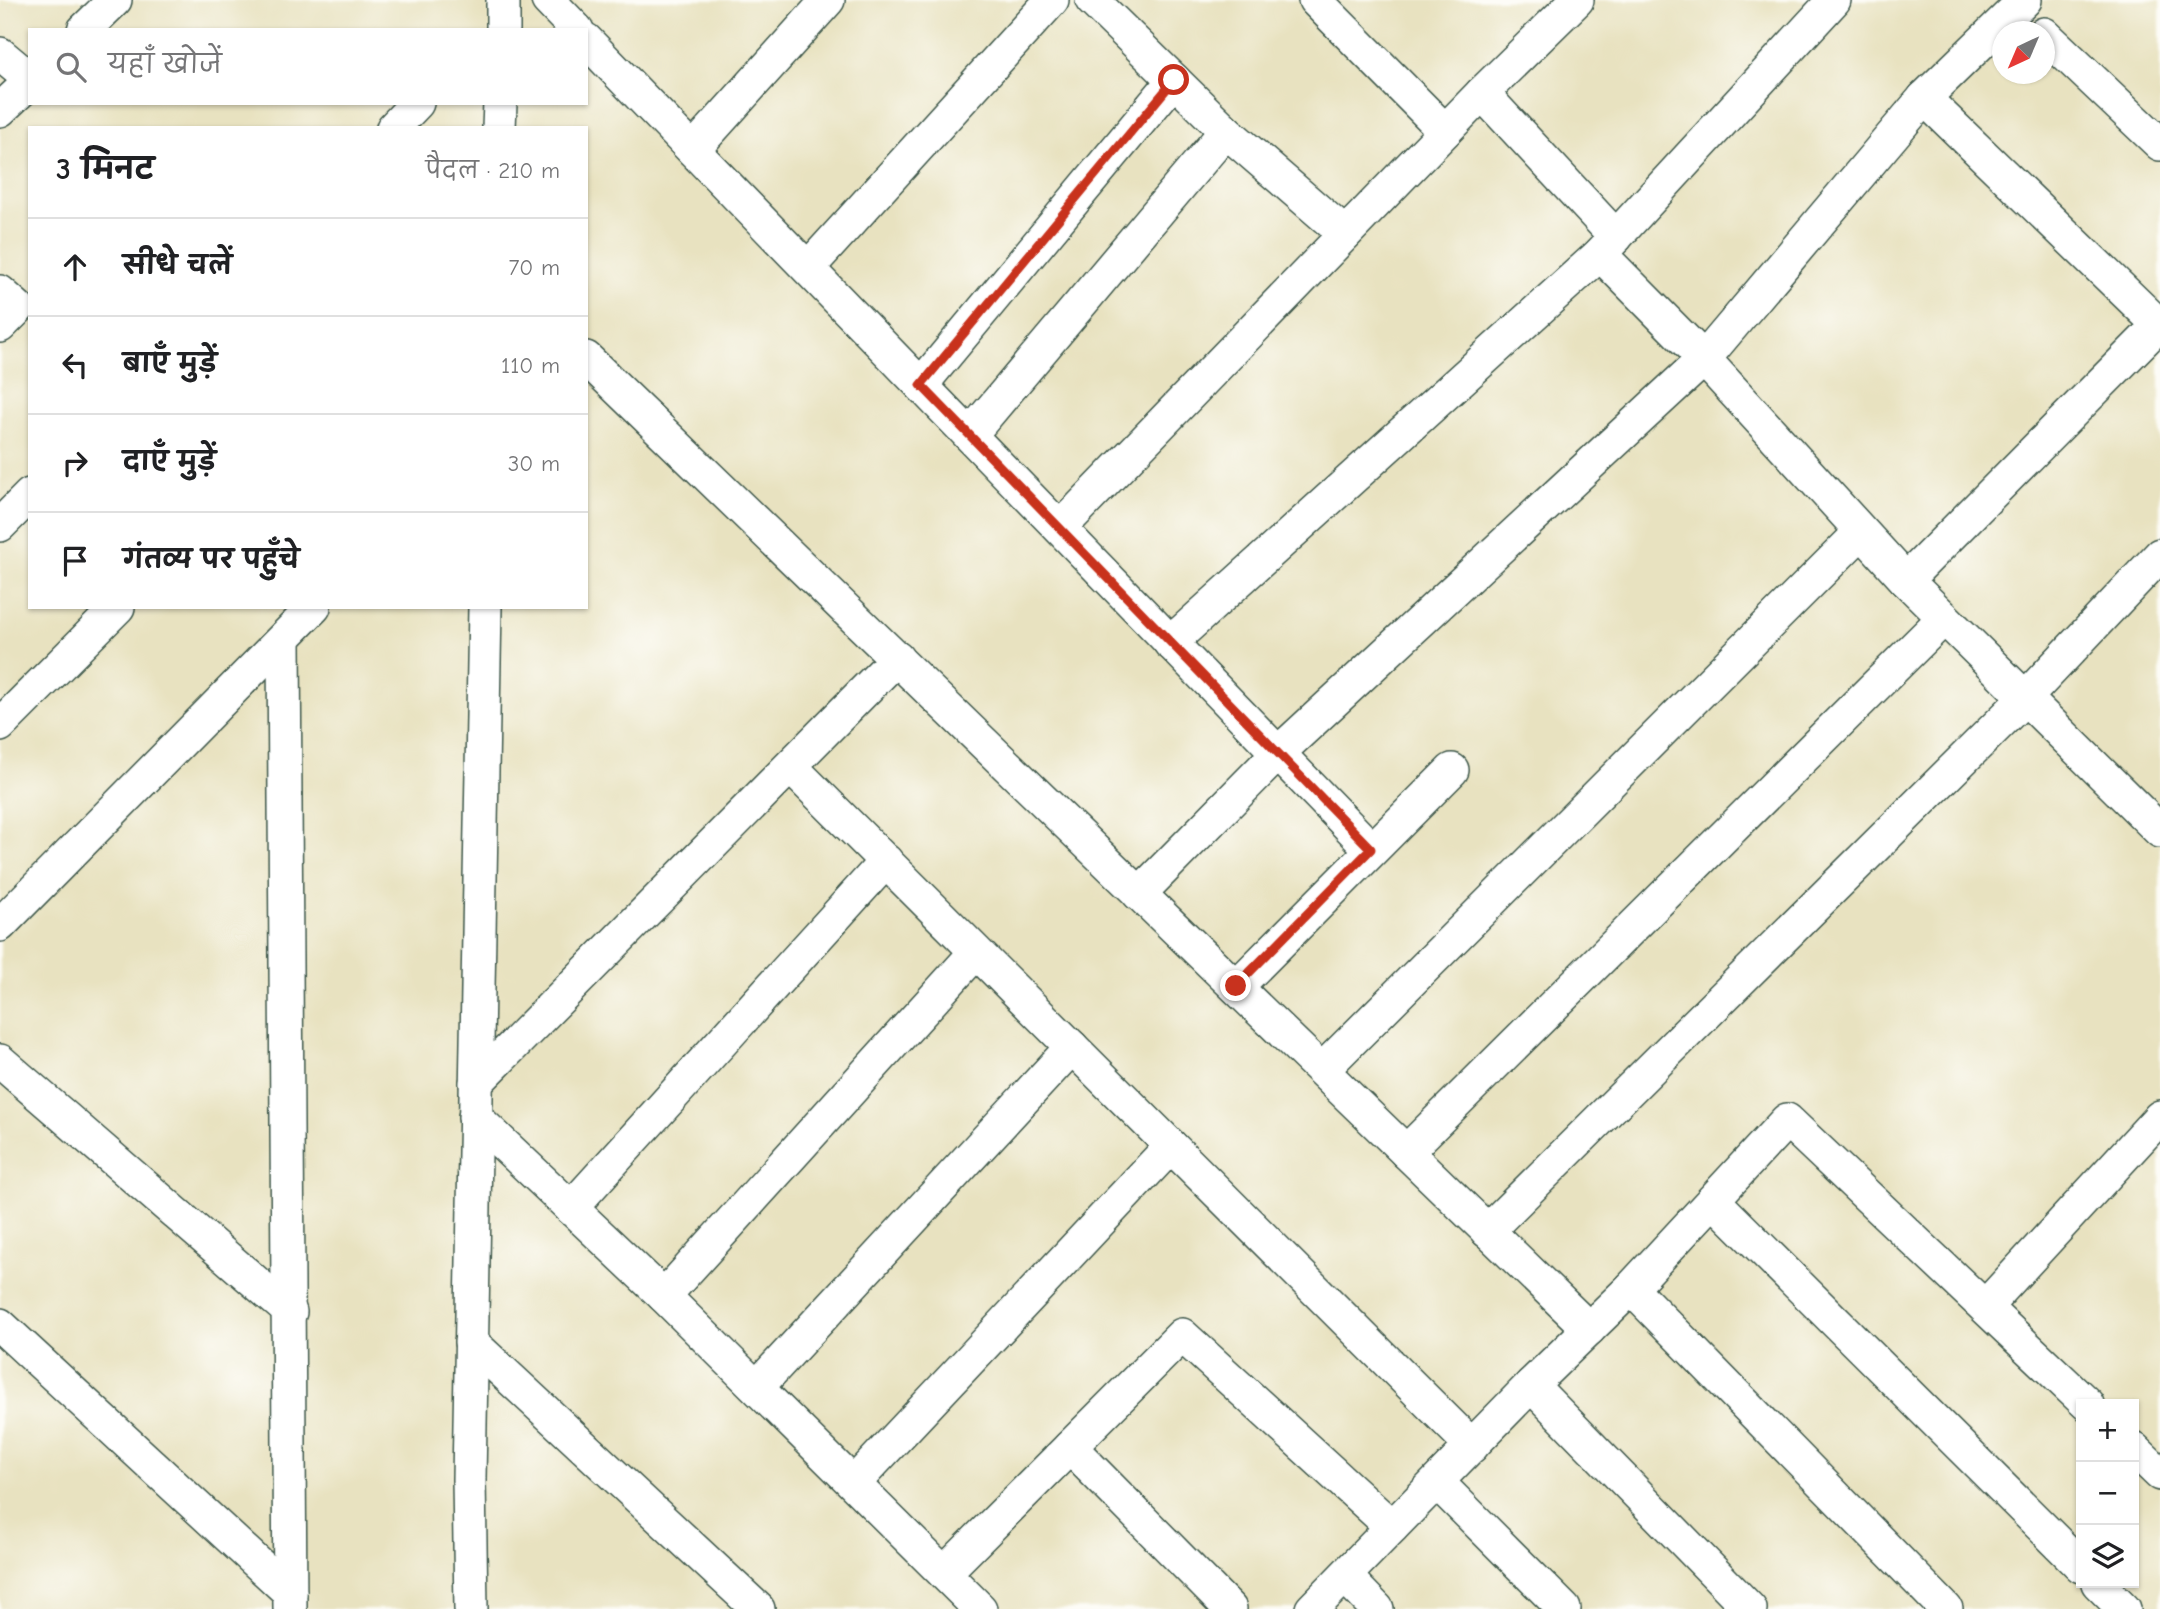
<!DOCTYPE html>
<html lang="hi">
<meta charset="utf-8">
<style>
:root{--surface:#fff;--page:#f2f2f2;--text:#202124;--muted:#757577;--line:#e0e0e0}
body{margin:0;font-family:"Comic Neue","Playpen Sans Deva",sans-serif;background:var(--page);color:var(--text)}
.controls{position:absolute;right:21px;bottom:21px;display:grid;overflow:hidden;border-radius:0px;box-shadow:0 2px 5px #0004}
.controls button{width:63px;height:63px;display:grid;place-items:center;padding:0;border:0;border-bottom:2px solid var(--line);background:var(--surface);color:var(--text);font:35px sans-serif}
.compass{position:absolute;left:1992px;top:21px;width:63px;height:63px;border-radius:50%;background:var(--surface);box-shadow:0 2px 5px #0004;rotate:224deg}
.stop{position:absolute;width:21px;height:21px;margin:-16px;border:5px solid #c8321e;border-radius:50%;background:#fff}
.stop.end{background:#c8321e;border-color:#fff;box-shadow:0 2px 7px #0008}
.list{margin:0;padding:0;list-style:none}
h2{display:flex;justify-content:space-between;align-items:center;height:91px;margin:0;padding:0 28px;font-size:30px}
h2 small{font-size:23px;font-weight:400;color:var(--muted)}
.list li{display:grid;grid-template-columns:46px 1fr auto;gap:21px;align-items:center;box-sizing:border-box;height:98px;padding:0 28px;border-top:2px solid var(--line)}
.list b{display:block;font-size:26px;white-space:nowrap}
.list em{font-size:23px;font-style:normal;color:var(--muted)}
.icon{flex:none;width:38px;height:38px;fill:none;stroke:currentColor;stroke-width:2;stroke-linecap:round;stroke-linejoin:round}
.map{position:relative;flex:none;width:2160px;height:1609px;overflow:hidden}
.search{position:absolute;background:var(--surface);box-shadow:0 2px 5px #0004;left:28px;top:28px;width:560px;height:77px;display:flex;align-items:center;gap:18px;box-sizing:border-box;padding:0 24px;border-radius:0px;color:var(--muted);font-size:26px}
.panel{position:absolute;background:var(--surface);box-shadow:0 2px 5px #0004;left:28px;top:126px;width:560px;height:483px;border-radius:0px}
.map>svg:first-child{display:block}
</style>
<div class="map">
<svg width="2160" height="1609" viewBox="0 0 2160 1609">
<rect width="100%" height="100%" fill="#fdfcf7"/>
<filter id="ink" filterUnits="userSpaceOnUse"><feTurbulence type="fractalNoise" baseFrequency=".0143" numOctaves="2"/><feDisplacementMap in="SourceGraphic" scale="14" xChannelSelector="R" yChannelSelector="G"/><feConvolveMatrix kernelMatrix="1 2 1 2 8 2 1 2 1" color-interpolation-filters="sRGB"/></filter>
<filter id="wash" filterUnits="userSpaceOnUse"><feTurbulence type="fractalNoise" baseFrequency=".00686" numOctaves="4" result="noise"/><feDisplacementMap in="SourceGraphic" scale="28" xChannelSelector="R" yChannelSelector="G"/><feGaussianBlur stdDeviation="1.57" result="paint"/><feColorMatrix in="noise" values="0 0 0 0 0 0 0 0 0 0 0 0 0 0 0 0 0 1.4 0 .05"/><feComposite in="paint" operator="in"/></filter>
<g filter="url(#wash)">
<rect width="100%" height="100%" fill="#e8e2c0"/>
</g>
<g filter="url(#ink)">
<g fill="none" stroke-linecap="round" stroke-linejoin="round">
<g stroke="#3d5649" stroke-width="36">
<g id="minor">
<polyline points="548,0 577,30"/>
<polyline points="1092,0 1226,131 1345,234"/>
<polyline points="1315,0 1445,131"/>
<polyline points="84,30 115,0"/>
<polyline points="503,30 503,0"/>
<polyline points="2044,34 2160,144"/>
<polyline points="586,40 1371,849"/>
<polyline points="0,54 30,79"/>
<polyline points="1482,93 1616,237"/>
<polyline points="1924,98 2160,326"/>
<polyline points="0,110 30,82"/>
<polyline points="393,128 417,103"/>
<polyline points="499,128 500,103"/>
<polyline points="693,150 828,0"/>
<polyline points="1600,254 1704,359 1906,580 2160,831"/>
<polyline points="808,268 1052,0"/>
<polyline points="0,292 18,308 0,326"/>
<polyline points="586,358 1589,1329"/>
<polyline points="921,385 1174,80"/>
<polyline points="970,435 1226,131"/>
<polyline points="0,525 30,495"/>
<polyline points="1060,528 1482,93 1577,0"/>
<polyline points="1906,580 2159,325"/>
<polyline points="284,638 290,1609"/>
<polyline points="1170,643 1600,254 1834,0"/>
<polyline points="0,725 118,607"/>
<polyline points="791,767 1472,1446"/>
<polyline points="1139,894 1278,753 1704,359 1924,98 2025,0"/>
<polyline points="0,925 314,607"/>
<polyline points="1236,987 1452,770"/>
<polyline points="0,1061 290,1312"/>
<polyline points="1322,1070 1861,532"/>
<polyline points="476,1083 897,658"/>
<polyline points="475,1117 664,1296 980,1609"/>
<polyline points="1406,1152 1944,618"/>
<polyline points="1713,1200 2081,1566"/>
<polyline points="571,1208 886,861"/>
<polyline points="1487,1231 2025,698 2160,555"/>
<polyline points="1631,1288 1946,1609"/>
<polyline points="664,1296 976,952"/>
<polyline points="1985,1307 2160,1117"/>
<polyline points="0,1325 290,1593"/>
<polyline points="471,1342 758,1609"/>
<polyline points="1531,1385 1750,1609"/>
<polyline points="757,1387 1072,1047"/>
<polyline points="1070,1447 1230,1609"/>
<polyline points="2134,1449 2160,1474"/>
<polyline points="1437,1482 1564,1609"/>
<polyline points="854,1483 1171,1146"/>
<polyline points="944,1573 1182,1335 1392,1527"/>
<polyline points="1345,1576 1377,1609"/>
<polyline points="2098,1583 2124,1609"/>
<polyline points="471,1609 469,1479 485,607"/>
<polyline points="1312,1609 1531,1385 1631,1288 1787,1120 2087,1404"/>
</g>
</g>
<use href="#minor" stroke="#fff" stroke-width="33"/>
</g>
</g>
<g fill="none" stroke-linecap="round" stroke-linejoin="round" filter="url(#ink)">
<polyline stroke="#c8321e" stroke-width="9" points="1174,80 921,385 1371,849 1236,986"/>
</g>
</svg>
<div class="controls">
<button>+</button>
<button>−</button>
<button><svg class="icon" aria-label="layers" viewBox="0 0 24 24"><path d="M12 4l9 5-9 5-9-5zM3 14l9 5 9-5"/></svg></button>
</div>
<svg class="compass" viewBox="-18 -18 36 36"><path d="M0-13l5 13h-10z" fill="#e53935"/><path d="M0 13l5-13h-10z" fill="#757577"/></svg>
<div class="stop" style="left:1174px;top:80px"></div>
<div class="stop end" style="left:1236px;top:986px"></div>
<div class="search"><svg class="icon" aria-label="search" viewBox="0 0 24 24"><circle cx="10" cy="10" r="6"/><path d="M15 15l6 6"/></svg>यहाँ खोजें</div>
<section class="panel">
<h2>3 मिनट<small>पैदल · 210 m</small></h2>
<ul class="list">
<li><svg class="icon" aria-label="ahead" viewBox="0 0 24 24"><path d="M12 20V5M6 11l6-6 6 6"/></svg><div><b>सीधे चलें</b></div><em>70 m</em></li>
<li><svg class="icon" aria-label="left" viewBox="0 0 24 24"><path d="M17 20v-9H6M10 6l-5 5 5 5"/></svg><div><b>बाएँ मुड़ें</b></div><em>110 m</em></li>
<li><svg class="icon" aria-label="right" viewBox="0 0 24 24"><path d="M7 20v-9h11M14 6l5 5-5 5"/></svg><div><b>दाएँ मुड़ें</b></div><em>30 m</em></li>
<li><svg class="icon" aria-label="arrive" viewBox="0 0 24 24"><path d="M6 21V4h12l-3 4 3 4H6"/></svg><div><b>गंतव्य पर पहुँचे</b></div></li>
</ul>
</section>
</div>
